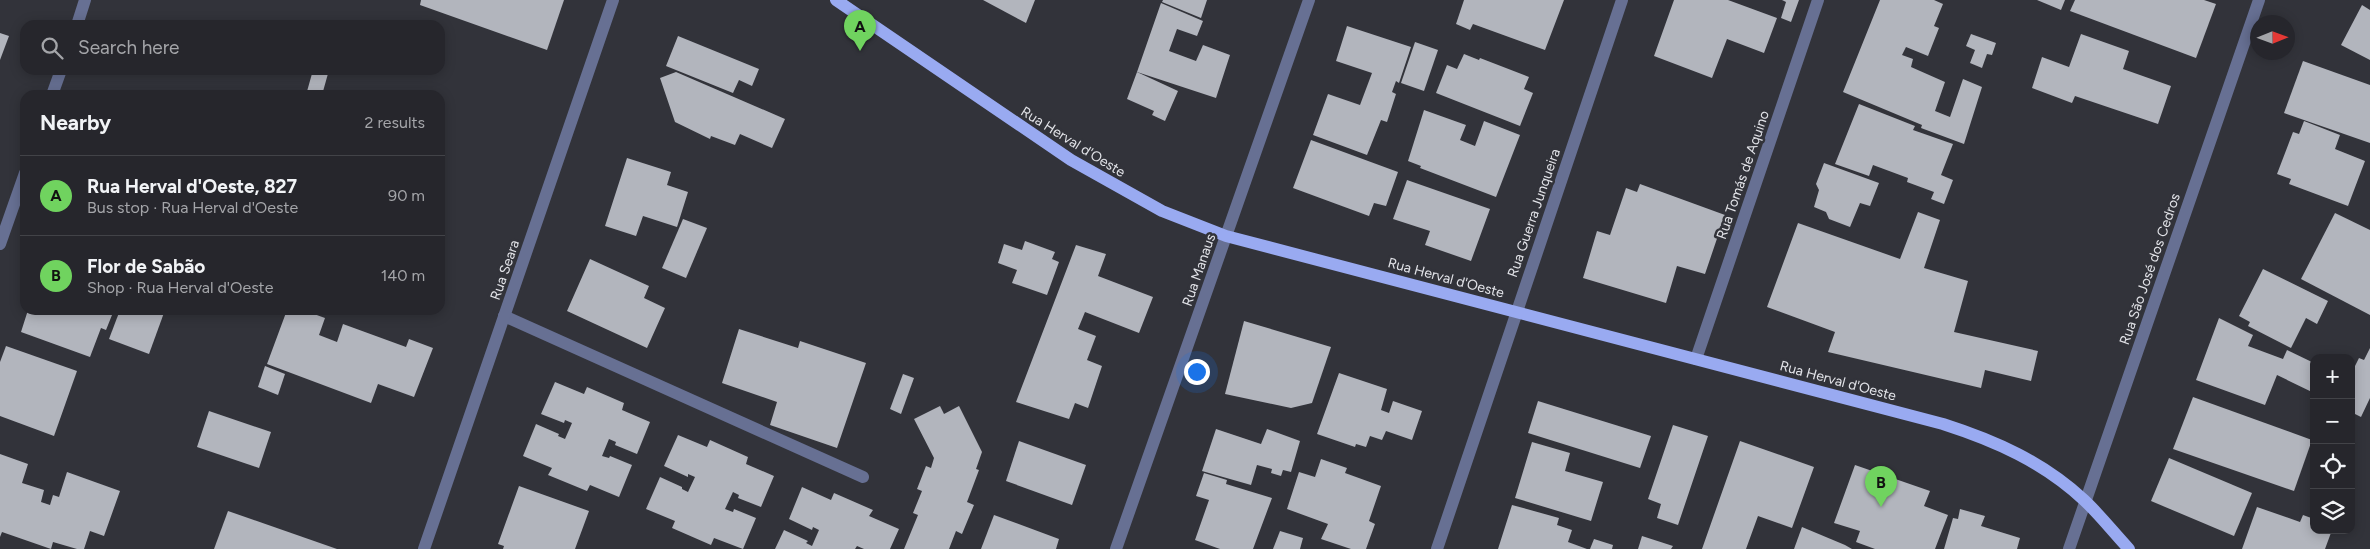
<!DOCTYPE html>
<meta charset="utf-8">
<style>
:root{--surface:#26262c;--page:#2e2e34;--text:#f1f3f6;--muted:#a4a5a9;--line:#424348;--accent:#70d35f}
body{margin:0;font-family:Figtree,sans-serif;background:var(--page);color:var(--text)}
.controls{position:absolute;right:15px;bottom:15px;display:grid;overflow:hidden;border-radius:10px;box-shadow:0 2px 12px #0003}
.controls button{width:45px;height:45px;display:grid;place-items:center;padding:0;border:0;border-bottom:1px solid var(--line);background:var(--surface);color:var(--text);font:25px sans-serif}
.compass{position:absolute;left:2250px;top:15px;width:45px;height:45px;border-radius:50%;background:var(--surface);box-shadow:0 2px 12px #0003;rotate:89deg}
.you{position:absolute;left:1196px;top:371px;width:18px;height:18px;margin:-12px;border:4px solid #fff;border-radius:50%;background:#1a73e8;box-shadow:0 0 0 8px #1a73e833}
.badge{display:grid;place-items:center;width:32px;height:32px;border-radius:50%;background:var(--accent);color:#111;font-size:16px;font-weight:700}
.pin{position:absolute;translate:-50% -41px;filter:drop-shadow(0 1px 2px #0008)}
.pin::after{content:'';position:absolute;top:26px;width:18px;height:15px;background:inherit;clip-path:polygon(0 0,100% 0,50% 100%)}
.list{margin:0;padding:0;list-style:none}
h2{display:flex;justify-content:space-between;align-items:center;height:65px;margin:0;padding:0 20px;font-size:21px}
h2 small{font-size:16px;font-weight:400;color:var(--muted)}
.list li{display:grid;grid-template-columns:32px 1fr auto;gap:15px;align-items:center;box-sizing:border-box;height:80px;padding:0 20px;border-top:1px solid var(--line)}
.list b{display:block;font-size:19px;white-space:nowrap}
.list p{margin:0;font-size:16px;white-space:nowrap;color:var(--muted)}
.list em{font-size:16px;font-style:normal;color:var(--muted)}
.icon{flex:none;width:28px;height:28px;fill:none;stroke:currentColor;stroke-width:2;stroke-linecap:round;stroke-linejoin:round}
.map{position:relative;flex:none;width:2370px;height:549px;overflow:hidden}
.search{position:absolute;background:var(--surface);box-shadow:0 2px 12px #0003;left:20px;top:20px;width:425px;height:55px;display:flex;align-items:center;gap:12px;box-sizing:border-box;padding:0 18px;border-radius:15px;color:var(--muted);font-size:19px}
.panel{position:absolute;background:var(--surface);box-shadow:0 2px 12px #0003;left:20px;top:90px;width:425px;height:225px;border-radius:15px}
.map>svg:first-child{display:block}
</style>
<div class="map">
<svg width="2370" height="549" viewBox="0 0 2370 549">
<rect width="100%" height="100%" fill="#32333a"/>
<g fill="#b2b5bd">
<polygon points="421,0 564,0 547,50 420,5"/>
<polygon points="983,0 1035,0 1026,23"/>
<polygon points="1163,0 1207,0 1201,18 1162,2"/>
<polygon points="1464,0 1564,0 1545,50 1473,24 1470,30 1456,24"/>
<polygon points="1674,0 1728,0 1777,18 1764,53 1727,39 1712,78 1654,56"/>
<polygon points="1782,0 1799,0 1791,22 1781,18 1786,2"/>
<polygon points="1880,0 1934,0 1943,4 1934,26 1939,28 1928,56 1906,47 1902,55 1913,59 1911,67 1945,82 1935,111 1950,117 1963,79 1982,87 1964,144 1921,128 1922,125 1843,92"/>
<polygon points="2037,0 2065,0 2061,10"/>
<polygon points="2075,0 2204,0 2216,4 2196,58 2070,11"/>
<polygon points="1161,3 1203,21 1197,36 1177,29 1169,51 1196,61 1203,45 1230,55 1216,98 1137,72"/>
<polygon points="2362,5 2370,10 2370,60 2341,45"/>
<polygon points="1347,26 1411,47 1399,83 1396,81 1392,92 1396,94 1387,122 1381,120 1367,155 1313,135 1328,94 1360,105 1372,73 1336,61"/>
<polygon points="0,33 9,36 0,60"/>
<polygon points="1971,34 1996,43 1992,55 1987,54 1982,68 1970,63 1975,50 1966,46"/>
<polygon points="2081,34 2129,51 2123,69 2171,86 2158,124 2075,96 2072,103 2032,88 2042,57 2069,67"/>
<polygon points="678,36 759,69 752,86 739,80 733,93 666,66"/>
<polygon points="1415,42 1438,50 1424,91 1401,83"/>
<polygon points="1464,54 1479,60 1480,58 1529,77 1524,89 1533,93 1520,126 1436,93 1447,65 1457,69"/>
<polygon points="2303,61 2370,85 2370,143 2284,113"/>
<polygon points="313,70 329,70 322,95 306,95"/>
<polygon points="676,72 785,119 772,148 740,134 735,145 711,136 710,139 675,122 660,78"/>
<polygon points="1137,72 1178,91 1165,121 1152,115 1154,111 1127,99"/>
<polygon points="1859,104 1915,126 1913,130 1953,144 1941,175 1953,180 1944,204 1931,199 1934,192 1907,182 1908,178 1873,165 1869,176 1835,164"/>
<polygon points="1424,110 1466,125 1460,140 1475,146 1484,121 1520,135 1496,197 1420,168 1421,166 1408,161"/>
<polygon points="2304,121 2340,135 2335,149 2365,161 2348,206 2289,184 2291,179 2277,174 2293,132 2299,134"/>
<polygon points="1311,140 1398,172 1386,206 1374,203 1369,216 1293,188"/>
<polygon points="627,158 671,172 667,185 688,192 677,227 643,216 636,236 605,226"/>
<polygon points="1824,163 1879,183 1870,206 1860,203 1850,227 1829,219 1826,212 1814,207 1819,190 1816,184"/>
<polygon points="1407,180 1490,209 1471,261 1425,245 1430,231 1393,219"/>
<polygon points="1640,184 1725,215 1705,274 1677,266 1666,303 1583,278 1597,231 1610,235 1626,188 1637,192"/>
<polygon points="1918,212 1940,220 1924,268 1968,281 1954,332 2038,351 2031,381 1985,370 1981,388 1828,352 1835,332 1767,307 1798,223 1900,259"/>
<polygon points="2335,213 2370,230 2370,315 2301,279"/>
<polygon points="683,219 707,228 686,278 662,268"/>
<polygon points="1025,241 1055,252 1052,259 1059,262 1047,295 1012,283 1017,270 998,263 1004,244 1022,250"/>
<polygon points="1076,245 1106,254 1098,276 1153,297 1139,333 1085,312 1078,329 1096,336 1087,360 1102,366 1088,408 1075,403 1069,419 1016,402"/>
<polygon points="590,259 649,286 644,298 665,308 647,348 567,311"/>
<polygon points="2263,269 2328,301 2317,324 2306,318 2291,348 2248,326 2250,322 2239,316"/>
<polygon points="28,310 114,310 106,330 101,328 90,357 21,332"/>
<polygon points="120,310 165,310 149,354 109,339"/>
<polygon points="287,310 303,310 325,318 319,335 337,342 343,324 406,347 409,339 433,348 414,397 378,384 371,403 267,364"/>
<polygon points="2219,318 2253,335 2248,346 2283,359 2287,350 2314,363 2314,393 2277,375 2265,405 2196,380"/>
<polygon points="1244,321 1331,347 1312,403 1291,408 1225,394"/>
<polygon points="739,329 798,348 800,341 866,363 837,448 770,425 777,402 722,383"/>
<polygon points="6,346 77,371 54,436 0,416 0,362"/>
<polygon points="2370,348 2370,398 2361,417 2351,412 2351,374 2359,358 2364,360"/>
<polygon points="265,366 285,374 278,395 258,387"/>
<polygon points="1339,373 1387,389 1381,410 1389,413 1393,401 1422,411 1412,440 1386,431 1382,440 1370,436 1366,447 1356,444 1355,447 1317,434"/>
<polygon points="903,374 914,378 901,414 890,409"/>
<polygon points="555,382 584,394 587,387 624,403 622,410 650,422 637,454 615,445 616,442 609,439 602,456 609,458 610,456 632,465 619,497 590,485 587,491 548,475 552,468 523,456 536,424 559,434 558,436 565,439 572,423 565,420 564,423 541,414"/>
<polygon points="2193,397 2312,440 2294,491 2173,449"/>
<polygon points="1538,401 1651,436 1640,468 1528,433"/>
<polygon points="940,406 944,414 959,406 982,452 976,469 979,470 967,502 974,505 962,534 956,531 949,549 904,549 918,515 913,513 922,491 917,489 926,466 931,468 934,458 914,419"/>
<polygon points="209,411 271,432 259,468 197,447"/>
<polygon points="1673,425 1708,436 1678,525 1657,518 1661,504 1648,499"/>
<polygon points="1216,429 1261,444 1267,429 1300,441 1291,472 1283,470 1281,476 1271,473 1272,469 1257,465 1251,485 1202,471"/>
<polygon points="678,435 707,447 710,440 748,457 746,464 774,476 761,507 738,498 739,495 733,492 725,509 733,512 734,509 756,518 743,549 714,538 711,545 672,528 675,521 646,509 660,477 682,487 682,489 688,492 695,477 688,474 688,477 664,466"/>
<polygon points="1019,441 1086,465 1072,505 1006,481"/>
<polygon points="1740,441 1814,467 1792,528 1758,516 1746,549 1702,549"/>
<polygon points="1532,442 1570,453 1565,471 1603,482 1591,521 1515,498"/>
<polygon points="0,454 28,464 22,483 44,490 41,502 50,505 53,495 59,497 67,472 120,491 104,536 90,531 84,549 77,549 53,542 51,549 2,532 0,537"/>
<polygon points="2169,458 2252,493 2234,536 2151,501"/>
<polygon points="1321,459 1347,468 1345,473 1381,486 1369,521 1375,524 1366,549 1351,549 1321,539 1328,524 1287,509 1299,472 1315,477"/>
<polygon points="1855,465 1930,491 1924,506 1948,515 1935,549 1875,549 1856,542 1860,531 1834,523"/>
<polygon points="1204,473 1227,480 1226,484 1272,498 1253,549 1220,549 1195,540 1209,500 1196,496"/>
<polygon points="519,486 589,511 575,549 503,549 504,546 498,544"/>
<polygon points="802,487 831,500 834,493 873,510 869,516 899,529 890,549 864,549 857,546 855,549 775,549 784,530 808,541 806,543 812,546 819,530 813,527 812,530 789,519"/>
<polygon points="1512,505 1559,518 1557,525 1572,530 1568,542 1587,549 1498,549"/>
<polygon points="2257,507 2300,522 2303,515 2314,519 2314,530 2332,530 2325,549 2242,549"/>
<polygon points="1960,509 1985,516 1981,526 2020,538 2017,549 1944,549 1953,518 1958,519"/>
<polygon points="228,511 337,549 214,549"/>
<polygon points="994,515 1059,539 1056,549 981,549"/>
<polygon points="1802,527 1845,545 1852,549 1794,549"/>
<polygon points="1280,531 1303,538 1300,549 1273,549"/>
<polygon points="1642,536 1673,546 1671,549 1638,549"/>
<polygon points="1594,539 1613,545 1612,549 1590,549"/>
</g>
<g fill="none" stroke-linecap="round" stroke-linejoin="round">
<g stroke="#677093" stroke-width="12">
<polyline points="77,25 85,0"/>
<polyline points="52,95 61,70"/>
<polyline points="0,244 25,173"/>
<polyline points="504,316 863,477"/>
<polyline points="1696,359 1818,0"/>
<polyline points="424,549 613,0"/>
<polyline points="1116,549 1309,0"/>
<polyline points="1437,549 1622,0"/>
<polyline points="2069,549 2259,0"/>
</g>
<path stroke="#99aaf1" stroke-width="12" d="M836,0L1071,160L1162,211L1226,236L1943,424C1996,441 2043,462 2084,500C2100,515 2114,533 2129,549"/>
</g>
<g text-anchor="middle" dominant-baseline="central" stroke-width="5" stroke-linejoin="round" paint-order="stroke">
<g font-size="14" fill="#e3e4e9" stroke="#32333a">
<text transform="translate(1073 142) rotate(32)">Rua Herval d'Oeste</text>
<text transform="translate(1743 175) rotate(-71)">Rua Tomás de Aquino</text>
<text transform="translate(1534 213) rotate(-71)">Rua Guerra Junqueira</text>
<text transform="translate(2150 269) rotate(-71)">Rua São José dos Cedros</text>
<text transform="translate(505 270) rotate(-71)">Rua Seara</text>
<text transform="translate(1199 270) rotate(-71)">Rua Manaus</text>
<text transform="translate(1446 278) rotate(15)">Rua Herval d'Oeste</text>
<text transform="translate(1838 381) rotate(15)">Rua Herval d'Oeste</text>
</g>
</g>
</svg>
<div class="controls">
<button>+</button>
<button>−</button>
<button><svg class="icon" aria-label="locate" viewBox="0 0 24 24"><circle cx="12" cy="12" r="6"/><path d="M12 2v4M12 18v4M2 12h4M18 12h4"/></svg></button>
<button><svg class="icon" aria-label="layers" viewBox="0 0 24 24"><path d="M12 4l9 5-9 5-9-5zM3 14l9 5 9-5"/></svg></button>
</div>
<svg class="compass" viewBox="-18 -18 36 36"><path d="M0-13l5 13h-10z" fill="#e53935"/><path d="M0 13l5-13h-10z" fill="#a4a5a9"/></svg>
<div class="you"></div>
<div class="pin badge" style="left:860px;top:51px">A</div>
<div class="pin badge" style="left:1881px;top:507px">B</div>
<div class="search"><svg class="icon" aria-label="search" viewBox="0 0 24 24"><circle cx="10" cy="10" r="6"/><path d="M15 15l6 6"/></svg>Search here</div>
<section class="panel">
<h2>Nearby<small>2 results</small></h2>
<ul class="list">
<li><span class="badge">A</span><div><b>Rua Herval d'Oeste, 827</b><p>Bus stop · Rua Herval d'Oeste</p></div><em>90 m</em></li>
<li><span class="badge">B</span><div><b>Flor de Sabão</b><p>Shop · Rua Herval d'Oeste</p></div><em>140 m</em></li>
</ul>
</section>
</div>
